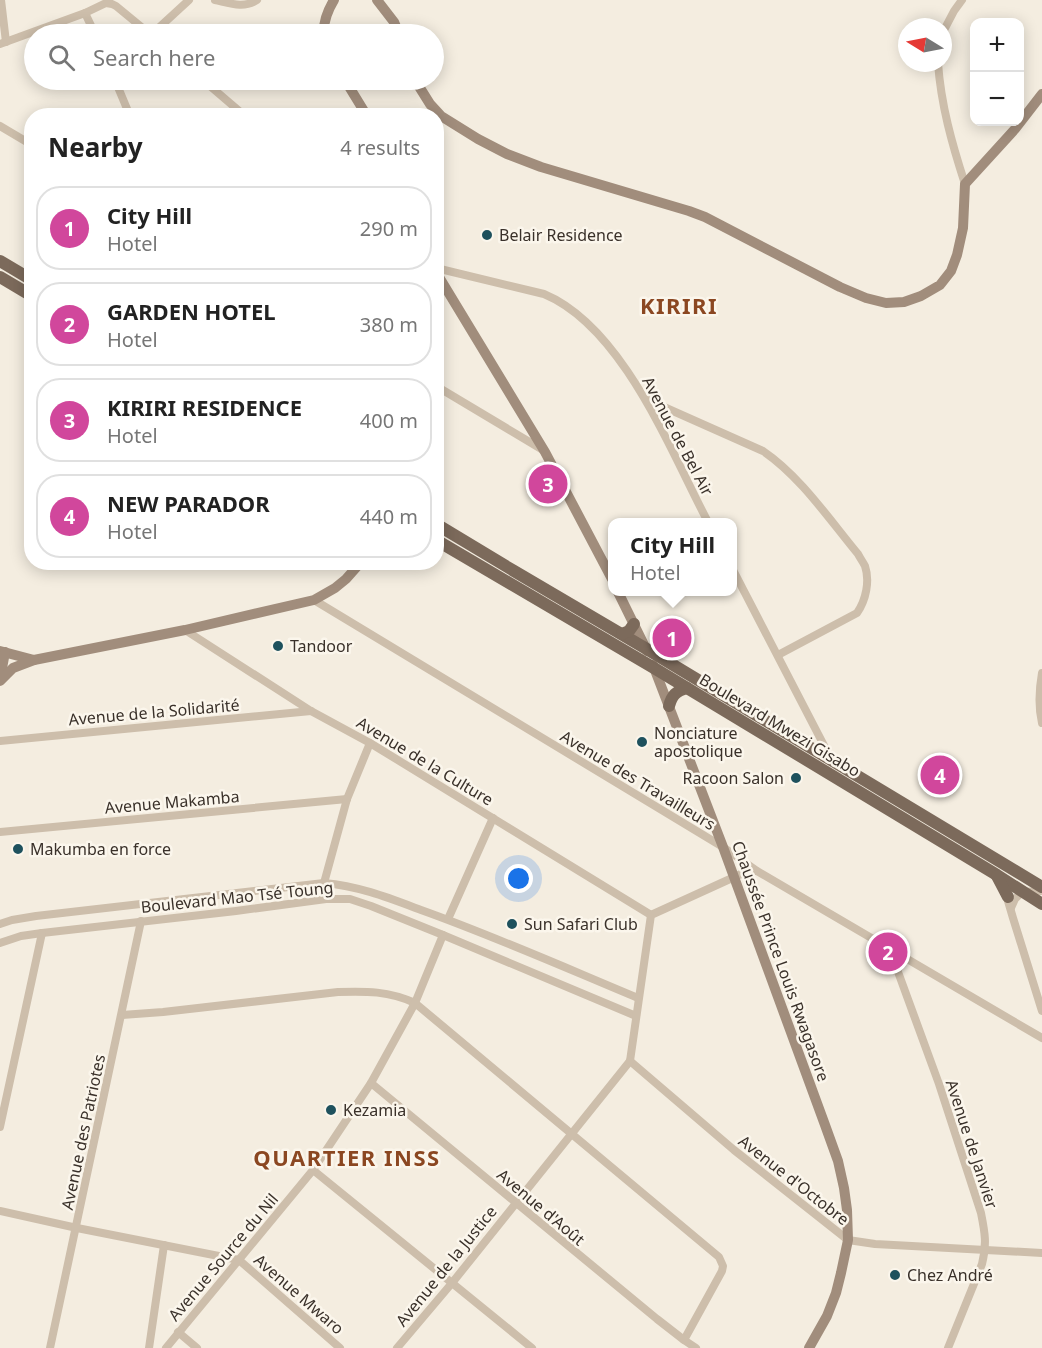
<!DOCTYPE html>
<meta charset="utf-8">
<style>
:root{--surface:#fff;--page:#f2f2f2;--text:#222;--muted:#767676;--line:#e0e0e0;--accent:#1e515d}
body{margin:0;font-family:"Noto Sans",sans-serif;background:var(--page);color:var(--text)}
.controls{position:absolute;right:18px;top:18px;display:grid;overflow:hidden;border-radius:12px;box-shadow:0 3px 15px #0003}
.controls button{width:54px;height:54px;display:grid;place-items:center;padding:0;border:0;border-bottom:2px solid var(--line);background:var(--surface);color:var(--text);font:30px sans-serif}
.compass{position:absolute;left:898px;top:18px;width:54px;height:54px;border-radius:50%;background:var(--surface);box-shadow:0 3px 15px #0003;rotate:280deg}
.you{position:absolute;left:519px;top:879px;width:21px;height:21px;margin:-15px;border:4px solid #fff;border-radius:50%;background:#1a73e8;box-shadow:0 0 0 9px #1a73e833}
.badge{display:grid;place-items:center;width:39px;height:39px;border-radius:50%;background:var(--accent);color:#fff;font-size:20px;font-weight:700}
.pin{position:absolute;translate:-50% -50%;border:3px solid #fff;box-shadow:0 2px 6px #0006}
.popup{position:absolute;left:608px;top:518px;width:129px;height:78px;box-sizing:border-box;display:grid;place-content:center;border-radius:12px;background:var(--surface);filter:drop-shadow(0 2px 4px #0005);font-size:20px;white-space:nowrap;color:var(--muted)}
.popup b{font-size:22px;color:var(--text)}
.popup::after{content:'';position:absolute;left:50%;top:100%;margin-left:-12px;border:12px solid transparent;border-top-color:var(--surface)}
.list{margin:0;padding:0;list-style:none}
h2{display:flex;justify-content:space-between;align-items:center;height:78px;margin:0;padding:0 24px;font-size:26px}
h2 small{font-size:20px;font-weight:400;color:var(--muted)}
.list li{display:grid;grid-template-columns:39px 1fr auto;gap:18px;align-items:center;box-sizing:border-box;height:84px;margin:0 12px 12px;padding:0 12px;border:2px solid var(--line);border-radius:24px}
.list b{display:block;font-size:22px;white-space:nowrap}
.list p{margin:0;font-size:20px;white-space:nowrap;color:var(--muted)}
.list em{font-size:20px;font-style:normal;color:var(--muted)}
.icon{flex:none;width:33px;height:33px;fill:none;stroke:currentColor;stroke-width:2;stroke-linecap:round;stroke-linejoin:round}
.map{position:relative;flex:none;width:1042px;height:1348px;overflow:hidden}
.search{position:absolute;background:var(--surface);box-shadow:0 3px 15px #0003;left:24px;top:24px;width:420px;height:66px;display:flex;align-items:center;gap:15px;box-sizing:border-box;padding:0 21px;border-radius:33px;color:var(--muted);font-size:22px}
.panel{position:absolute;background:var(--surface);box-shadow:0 3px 15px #0003;left:24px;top:108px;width:420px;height:462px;border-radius:24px}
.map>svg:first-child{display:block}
</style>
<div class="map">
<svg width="1042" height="1348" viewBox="0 0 1042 1348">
<rect width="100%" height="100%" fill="#f4ede0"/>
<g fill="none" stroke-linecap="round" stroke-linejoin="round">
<g stroke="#cdbeab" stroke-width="8">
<polyline points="1,0 6,42"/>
<path d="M215,0C229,3 244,9 257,0"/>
<polyline points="85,13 95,34"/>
<polyline points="943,32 954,11 962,0"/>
<polyline points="152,34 189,0"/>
<polyline points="0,44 85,13 106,3 112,4 116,6 150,34"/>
<path d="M938,63C941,105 952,144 965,184"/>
<polyline points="115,80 130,116"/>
<polyline points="203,80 245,116"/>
<polyline points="0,126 32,145"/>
<path d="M436,268L544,294C623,327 670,450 708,522"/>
<polyline points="436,386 543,450"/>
<path d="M646,399L763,451C800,476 829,519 858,554C860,558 863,562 865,566C870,581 866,600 857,613L778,655"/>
<polyline points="732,568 830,757"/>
<polyline points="314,600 723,847 757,871 1042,1038"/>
<polyline points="185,630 311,711 370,743 651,915"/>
<path d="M1042,673C1039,690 1038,706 1042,723"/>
<polyline points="0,741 311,711"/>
<polyline points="0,832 347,799"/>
<polyline points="324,883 347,799 370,743"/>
<polyline points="1008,895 1008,901 1013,918 1042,1011"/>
<polyline points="1011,908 1015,899 1022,892 1042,891"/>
<polyline points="448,919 493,818"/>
<path d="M0,924L12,920L36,916L324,883C359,886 389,898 421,910C494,936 566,968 638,998"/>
<polyline points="0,943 21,936 42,933 236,911 326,899 350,899 371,906 443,935 636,1016"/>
<path d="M890,950L939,1084L981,1213C985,1233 987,1244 982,1264L948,1348"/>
<path d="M122,1015L163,1012L338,992C366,991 389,991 415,1003L719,1257L723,1266L722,1271L684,1340"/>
<polyline points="630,1061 734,1150 848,1240 875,1244 1042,1253"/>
<polyline points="630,1061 651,915 741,874 749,871 756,871"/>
<polyline points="371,1083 657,1319 684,1340 696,1348"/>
<polyline points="0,1127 42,933"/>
<polyline points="313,1170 532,1348"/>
<polyline points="0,1211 77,1228 239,1260 340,1348"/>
<polyline points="178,1332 197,1348"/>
<polyline points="50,1348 141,921"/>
<polyline points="149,1348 164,1245"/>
<polyline points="166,1348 313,1170 371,1083 415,1003 443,935"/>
<polyline points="397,1348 452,1283 630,1061"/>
</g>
<g stroke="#a18d7c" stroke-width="10">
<polyline points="377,0 394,22 399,34"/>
<path d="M324,34C323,22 328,10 334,0"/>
<polyline points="345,80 367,116"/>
<polyline points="415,80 430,104 441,116 478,139 507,154 541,167 689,211 705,217 840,287 866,298 886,303 904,302 921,296 940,285 951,271 957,255 963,228 965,184 1015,129 1042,94"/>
<polyline points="436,272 545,452 612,579"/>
<polyline points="618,592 647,651"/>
<polyline points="0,651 34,660 185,630 314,600 335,588 346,579 361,562"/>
<polyline points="653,665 723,847 825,1125 838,1161 844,1188 847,1210 848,1240 841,1273 836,1293 827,1316 809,1348"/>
<polyline points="0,679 5,652"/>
<polyline points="0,681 13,668 34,660"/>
</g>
<g stroke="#7c6a5b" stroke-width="12">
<polyline points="0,261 32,280"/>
<polyline points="0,277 32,296"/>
<polyline points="436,524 514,571 645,648 1042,887"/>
<polyline points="436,540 654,668 997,875 1042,904"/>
<polyline points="622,634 629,631 634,624"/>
<path d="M669,706C672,695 676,691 687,688"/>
<polyline points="997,876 1008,897"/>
</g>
</g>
<g fill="#1e515d" stroke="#fbf6ec" stroke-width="2">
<circle cx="487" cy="235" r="6"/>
<circle cx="278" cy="646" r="6"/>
<circle cx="642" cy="742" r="6"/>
<circle cx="796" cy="778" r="6"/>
<circle cx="18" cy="849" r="6"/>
<circle cx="512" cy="924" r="6"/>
<circle cx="331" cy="1110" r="6"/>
<circle cx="895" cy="1275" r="6"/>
</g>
<g text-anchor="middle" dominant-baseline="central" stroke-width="5" stroke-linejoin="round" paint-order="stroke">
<g font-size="16" fill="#3a312a" stroke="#fbf6ec" text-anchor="start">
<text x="499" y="235">Belair Residence</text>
<text x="290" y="646">Tandoor</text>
<text x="654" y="733">Nonciature<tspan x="654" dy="18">apostolique</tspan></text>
<text x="784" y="778" text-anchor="end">Racoon Salon</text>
<text x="30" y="849">Makumba en force</text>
<text x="524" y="924">Sun Safari Club</text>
<text x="343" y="1110">Kezamia</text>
<text x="907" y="1275">Chez André</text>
</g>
<g font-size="16" fill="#3a312a" stroke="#fbf6ec">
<text transform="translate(678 436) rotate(62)">Avenue de Bel Air</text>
<text transform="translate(154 712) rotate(-5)">Avenue de la Solidarité</text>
<text transform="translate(780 725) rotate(31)">Boulevard Mwezi Gisabo</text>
<text transform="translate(425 761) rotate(31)">Avenue de la Culture</text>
<text transform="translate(638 780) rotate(31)">Avenue des Travailleurs</text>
<text transform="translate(172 802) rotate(-5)">Avenue Makamba</text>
<text transform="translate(237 897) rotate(-6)">Boulevard Mao Tsé Toung</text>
<text transform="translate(781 961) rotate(70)">Chaussée Prince Louis Rwagasore</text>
<text transform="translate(83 1132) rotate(-78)">Avenue des Patriotes</text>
<text transform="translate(972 1144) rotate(72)">Avenue de Janvier</text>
<text transform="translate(794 1180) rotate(38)">Avenue d'Octobre</text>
<text transform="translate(541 1207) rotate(40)">Avenue d'Août</text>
<text transform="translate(223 1257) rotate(-50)">Avenue Source du Nil</text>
<text transform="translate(446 1266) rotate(-51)">Avenue de la Justice</text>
<text transform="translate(299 1294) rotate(41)">Avenue Mwaro</text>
</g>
<g font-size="22" font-weight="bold" letter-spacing="1.5" fill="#8b4721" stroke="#fbf6ec">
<text x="679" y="305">KIRIRI</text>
<text x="347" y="1157">QUARTIER INSS</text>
</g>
</g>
</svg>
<div class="controls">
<button>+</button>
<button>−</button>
</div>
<svg class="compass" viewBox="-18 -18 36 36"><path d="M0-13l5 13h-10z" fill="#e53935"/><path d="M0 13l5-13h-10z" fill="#767676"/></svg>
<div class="you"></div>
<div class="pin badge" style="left:672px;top:638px;background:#d1479c">1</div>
<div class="popup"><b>City Hill</b>Hotel</div>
<div class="pin badge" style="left:888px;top:952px;background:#d1479c">2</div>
<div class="pin badge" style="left:548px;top:484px;background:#d1479c">3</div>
<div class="pin badge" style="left:940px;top:775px;background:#d1479c">4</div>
<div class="search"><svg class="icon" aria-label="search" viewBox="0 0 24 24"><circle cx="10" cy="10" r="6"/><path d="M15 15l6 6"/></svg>Search here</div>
<section class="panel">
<h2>Nearby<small>4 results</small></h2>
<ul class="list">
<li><span class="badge" style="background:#d1479c">1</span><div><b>City Hill</b><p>Hotel</p></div><em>290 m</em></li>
<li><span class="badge" style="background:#d1479c">2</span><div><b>GARDEN HOTEL</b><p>Hotel</p></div><em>380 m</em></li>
<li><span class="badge" style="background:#d1479c">3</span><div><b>KIRIRI RESIDENCE</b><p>Hotel</p></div><em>400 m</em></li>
<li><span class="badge" style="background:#d1479c">4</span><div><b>NEW PARADOR</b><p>Hotel</p></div><em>440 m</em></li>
</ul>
</section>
</div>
